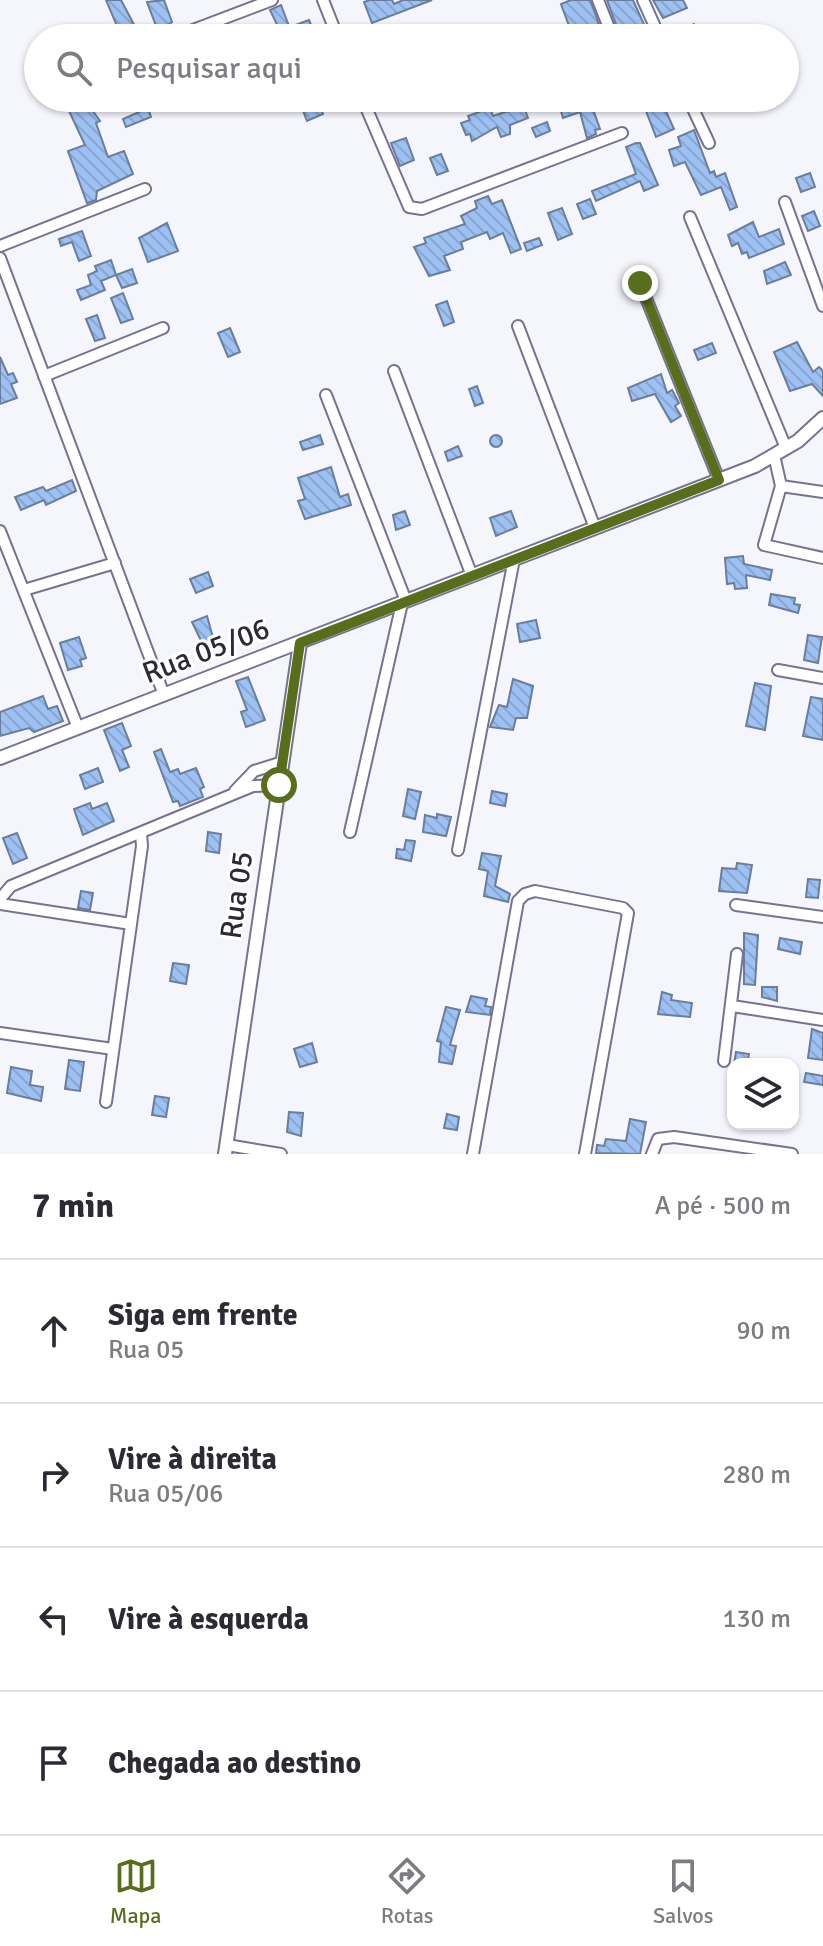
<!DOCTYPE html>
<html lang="pt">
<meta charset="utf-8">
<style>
:root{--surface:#fff;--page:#f7f7f7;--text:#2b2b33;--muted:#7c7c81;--line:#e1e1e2;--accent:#596e1c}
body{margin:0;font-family:Signika,sans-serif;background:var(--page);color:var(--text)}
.controls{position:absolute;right:24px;bottom:24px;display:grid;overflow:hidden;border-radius:16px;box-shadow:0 2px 6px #0004}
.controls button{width:72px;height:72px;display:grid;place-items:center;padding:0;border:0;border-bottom:2px solid var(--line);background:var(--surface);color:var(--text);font:40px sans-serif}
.stop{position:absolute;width:24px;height:24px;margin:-18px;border:6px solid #596e1c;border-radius:50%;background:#fff}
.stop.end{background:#596e1c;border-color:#fff;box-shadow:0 2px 8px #0008}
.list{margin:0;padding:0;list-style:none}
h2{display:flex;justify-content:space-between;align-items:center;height:104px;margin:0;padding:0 32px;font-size:34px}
h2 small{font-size:26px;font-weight:400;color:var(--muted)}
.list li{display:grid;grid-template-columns:52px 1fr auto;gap:24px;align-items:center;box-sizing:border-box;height:144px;padding:0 32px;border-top:2px solid var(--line)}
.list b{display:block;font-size:30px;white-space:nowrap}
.list p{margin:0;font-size:26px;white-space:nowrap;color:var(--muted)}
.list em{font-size:26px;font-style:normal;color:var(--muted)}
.icon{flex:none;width:44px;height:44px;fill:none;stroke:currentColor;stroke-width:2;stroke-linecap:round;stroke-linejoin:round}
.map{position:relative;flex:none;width:823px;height:1154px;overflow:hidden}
.search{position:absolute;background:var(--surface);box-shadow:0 2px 6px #0004;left:24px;right:24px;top:24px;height:88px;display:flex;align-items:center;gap:20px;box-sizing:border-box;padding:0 28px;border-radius:44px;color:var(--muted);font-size:30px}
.sheet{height:680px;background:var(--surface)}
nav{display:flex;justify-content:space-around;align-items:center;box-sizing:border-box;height:112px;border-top:2px solid var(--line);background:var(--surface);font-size:22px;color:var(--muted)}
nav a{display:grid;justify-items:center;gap:4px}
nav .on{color:var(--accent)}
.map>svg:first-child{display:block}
</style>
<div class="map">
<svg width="823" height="1154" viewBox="0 0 823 1154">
<defs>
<pattern id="building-back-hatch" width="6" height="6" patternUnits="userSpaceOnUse" patternTransform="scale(2)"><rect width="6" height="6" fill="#9ec1f3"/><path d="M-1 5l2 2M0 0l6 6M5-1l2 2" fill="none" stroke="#88a6d1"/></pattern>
</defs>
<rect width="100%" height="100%" fill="#f5f5fc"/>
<g fill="url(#building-back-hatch)" stroke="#697e9a" stroke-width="2">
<polygon points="106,0 121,0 140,36 122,38"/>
<polygon points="164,0 172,22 158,31 147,2"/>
<polygon points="370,0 392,0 394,4 403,0 432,0 372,23 364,2"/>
<polygon points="571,0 590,0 599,24 572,34 561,4"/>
<polygon points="607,0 633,0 647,31 621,38"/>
<polygon points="653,0 683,0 687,8 663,18"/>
<polygon points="281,5 292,34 283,37 270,10"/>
<polygon points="309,20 314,32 294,38 290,27"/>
<polygon points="694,24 698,36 716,28 720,38 668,38 667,35"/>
<polygon points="557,98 589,98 600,129 595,130 596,134 587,138 580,112 563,118"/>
<polygon points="641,98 660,98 674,129 656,137"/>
<polygon points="521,99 528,118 510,125 510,134 501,137 497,127 472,141 470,134 466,135 461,123 470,120 468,116 490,108 493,116 511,110 509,104"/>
<polygon points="318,101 323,114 307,121 302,108"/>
<polygon points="87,103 100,121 96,123 108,157 124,151 133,174 97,191 96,200 87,203 68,151 85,145 69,111"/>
<polygon points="148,108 151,117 126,127 123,119"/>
<polygon points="547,122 550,131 536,137 532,128"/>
<polygon points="694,130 710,173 714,171 716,177 725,173 737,207 730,210 721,187 701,195 685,162 674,166 669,150 681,146 678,137"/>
<polygon points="406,138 414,160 400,166 391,143"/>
<polygon points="636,143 640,143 658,185 644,191 640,181 596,201 592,191 636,174 626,147"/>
<polygon points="441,154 448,171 437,175 430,158"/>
<polygon points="810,173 815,187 801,192 796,178"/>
<polygon points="488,196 492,204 502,200 521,249 511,253 503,233 490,239 487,232 461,242 463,249 444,256 450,270 429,276 414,247 426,243 424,238 465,224 461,216 477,208 475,201"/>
<polygon points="590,199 596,214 583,219 577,204"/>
<polygon points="562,208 572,234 558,240 548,213"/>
<polygon points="814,211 820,226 808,231 802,216"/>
<polygon points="753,222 759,237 779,229 784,244 749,258 747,252 742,254 738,243 732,246 728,235"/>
<polygon points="167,223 178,251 148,262 139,238"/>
<polygon points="82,231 91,256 79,261 72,242 61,246 59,239"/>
<polygon points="539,238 542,245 527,251 524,243"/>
<polygon points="111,260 116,275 101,281 105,290 81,300 77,290 91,285 88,275 97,271 95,266"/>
<polygon points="785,262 791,275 767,284 764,271"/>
<polygon points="132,269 137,283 122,288 116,275"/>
<polygon points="123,293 133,319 121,323 111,298"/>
<polygon points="447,301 454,322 444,326 436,305"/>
<polygon points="97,315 105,338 95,341 86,319"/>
<polygon points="230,328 240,352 228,357 218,333"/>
<polygon points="797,342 813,372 819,367 823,371 823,396 812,384 790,391 774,352"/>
<polygon points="712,343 716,353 698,360 694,350"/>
<polygon points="0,357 8,375 13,373 17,382 11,384 17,398 0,404"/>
<polygon points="661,374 667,393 672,390 679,403 675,406 681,416 671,422 655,394 632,401 628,388"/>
<polygon points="477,386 483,403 475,406 469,389"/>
<circle cx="496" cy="441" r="6"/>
<polygon points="320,435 323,444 303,450 300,442"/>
<polygon points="458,446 462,456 448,461 445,452"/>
<polygon points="331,467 340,497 348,494 351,505 305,519 298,501 305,499 298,478"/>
<polygon points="72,480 76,491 46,505 44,500 21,510 15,497 43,487 46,491"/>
<polygon points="405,511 410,525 396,530 393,515"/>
<polygon points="511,511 517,527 496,536 490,518"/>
<polygon points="743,556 744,564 772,570 770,580 746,575 747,588 735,589 734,583 727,584 725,558"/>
<polygon points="208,572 213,586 196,593 190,579"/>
<polygon points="771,594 795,598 794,604 800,605 798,613 769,605"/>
<polygon points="207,616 215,645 205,649 192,622"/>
<polygon points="536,620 540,638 520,642 517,624"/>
<polygon points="808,635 822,637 818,663 804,660"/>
<polygon points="79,637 86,658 80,660 82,666 68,670 60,643"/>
<polygon points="248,677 265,720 246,727 241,712 247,710 236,681"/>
<polygon points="513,679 533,686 527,718 516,718 513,730 490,727 499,705 507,707"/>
<polygon points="755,683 771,686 765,730 746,726"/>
<polygon points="43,696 48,709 57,706 63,721 34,732 29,728 0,736 0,712"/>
<polygon points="811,697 823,699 823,740 803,736"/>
<polygon points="122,723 131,746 122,750 129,767 120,771 104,730"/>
<polygon points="161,749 170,772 178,769 180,774 196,768 204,787 200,789 203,797 180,806 178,801 173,802 154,752"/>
<polygon points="98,768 103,782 85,789 80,775"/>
<polygon points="408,789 421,792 415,819 403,816"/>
<polygon points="492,791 507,794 505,806 490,803"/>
<polygon points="90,803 92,809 107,803 114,821 83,835 74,809"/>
<polygon points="437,814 451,817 446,836 423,832 425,815 437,818"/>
<polygon points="208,832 221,834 219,853 206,851"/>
<polygon points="17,833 27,858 13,864 3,838"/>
<polygon points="406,840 415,841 411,861 396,858 397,849 404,850"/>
<polygon points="482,853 501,856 495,886 510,894 508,902 484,896 488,871 479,869"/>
<polygon points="737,863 752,865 747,893 719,891 722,868 736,869"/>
<polygon points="808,879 820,880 818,898 806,897"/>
<polygon points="81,891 93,893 90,910 78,908"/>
<polygon points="744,933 758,935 755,985 744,984"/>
<polygon points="780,938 802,942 800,954 778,949"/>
<polygon points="173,963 189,965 186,984 170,981"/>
<polygon points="762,987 777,987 777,1001 762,997"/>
<polygon points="662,992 672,995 671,1000 692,1003 690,1017 658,1014"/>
<polygon points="471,996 487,999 485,1006 491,1007 490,1015 466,1012"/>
<polygon points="446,1007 460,1010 450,1045 456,1046 452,1064 439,1062 441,1042 437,1041"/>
<polygon points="812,1029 823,1033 823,1060 808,1058"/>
<polygon points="312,1043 317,1062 300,1067 294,1049"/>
<polygon points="736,1052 749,1054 747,1064 734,1064"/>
<polygon points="69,1060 84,1062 80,1091 65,1089"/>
<polygon points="11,1067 32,1071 30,1085 43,1087 41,1101 7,1093"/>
<polygon points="806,1073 823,1076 823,1085 804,1082"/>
<polygon points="155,1096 169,1098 166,1117 152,1115"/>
<polygon points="289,1112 303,1113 301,1136 287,1132"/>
<polygon points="447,1114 459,1117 457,1130 444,1128"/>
<polygon points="630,1119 646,1122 640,1154 596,1153 597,1145 604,1146 606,1139 626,1141"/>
</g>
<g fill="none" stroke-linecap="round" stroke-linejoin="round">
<g stroke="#767292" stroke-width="14">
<g id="minor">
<polyline points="323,0 338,38"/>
<polyline points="598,0 613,38"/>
<polyline points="643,0 660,38"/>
<polyline points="172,38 272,0"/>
<polyline points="362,98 409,207 422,209 622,133"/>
<polyline points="688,98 709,143"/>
<polyline points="785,202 823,306"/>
<polyline points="690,217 786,448"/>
<polyline points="0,246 145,189"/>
<polyline points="0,258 164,695"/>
<polyline points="640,283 719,480"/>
<polyline points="518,326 595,528"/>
<polyline points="394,371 472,576"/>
<polyline points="44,376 163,328"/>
<polyline points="326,395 406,601"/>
<polyline points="774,455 781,486 764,545 823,558"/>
<polyline points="781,486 823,492"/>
<polyline points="0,531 78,728"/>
<polyline points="24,590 115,563"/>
<polyline points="778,670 823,678"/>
<polyline points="235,791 254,771 283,762"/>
<polyline points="350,832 402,603"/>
<polyline points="458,850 514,559"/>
<polyline points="0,899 11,886 253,786 279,785"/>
<polyline points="0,904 131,924"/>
<polyline points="736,905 823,917"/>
<polyline points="732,1006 823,1020"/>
<polyline points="0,1033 113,1049"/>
<polyline points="724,1061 737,954"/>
<polyline points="106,1102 142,846 141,833"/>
<polyline points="227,1145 281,1154"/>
<polyline points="473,1154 518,901 525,894 535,891 623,908 628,913 585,1154"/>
<polyline points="652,1154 658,1139 674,1137 792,1154"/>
</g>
</g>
<g stroke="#767292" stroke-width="16">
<g id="tertiary">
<polyline points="0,758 755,466 798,441 823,418"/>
<polyline points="225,1154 300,643"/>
</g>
</g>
<use href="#minor" stroke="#fff" stroke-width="10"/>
<use href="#tertiary" stroke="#fff" stroke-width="12"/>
</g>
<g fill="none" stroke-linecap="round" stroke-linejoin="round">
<polyline stroke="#596e1c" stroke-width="10" points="279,785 300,643 719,480 640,283"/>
</g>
<g text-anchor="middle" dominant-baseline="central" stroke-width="6" stroke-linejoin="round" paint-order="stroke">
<g font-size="30" fill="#2b2a37" stroke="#fff">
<text transform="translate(206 651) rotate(-21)">Rua 05/06</text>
<text transform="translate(237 895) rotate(-82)">Rua 05</text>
</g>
</g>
</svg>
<div class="controls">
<button><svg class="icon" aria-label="layers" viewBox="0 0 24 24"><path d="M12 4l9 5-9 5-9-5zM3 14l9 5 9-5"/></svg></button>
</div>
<div class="stop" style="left:279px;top:785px"></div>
<div class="stop end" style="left:640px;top:283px"></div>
<div class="search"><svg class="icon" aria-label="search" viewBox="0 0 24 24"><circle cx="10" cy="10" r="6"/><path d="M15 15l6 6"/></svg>Pesquisar aqui</div>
</div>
<section class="sheet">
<h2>7 min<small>A pé · 500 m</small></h2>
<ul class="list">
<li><svg class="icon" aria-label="ahead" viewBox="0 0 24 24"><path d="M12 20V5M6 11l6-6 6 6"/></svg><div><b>Siga em frente</b><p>Rua 05</p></div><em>90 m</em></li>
<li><svg class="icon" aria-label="right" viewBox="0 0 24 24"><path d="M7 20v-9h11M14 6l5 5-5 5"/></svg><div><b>Vire à direita</b><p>Rua 05/06</p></div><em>280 m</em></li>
<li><svg class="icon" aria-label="left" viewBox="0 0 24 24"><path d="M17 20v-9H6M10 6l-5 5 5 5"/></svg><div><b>Vire à esquerda</b></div><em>130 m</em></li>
<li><svg class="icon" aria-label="arrive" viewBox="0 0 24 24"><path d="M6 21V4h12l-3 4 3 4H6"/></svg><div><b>Chegada ao destino</b></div></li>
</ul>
</section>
<nav>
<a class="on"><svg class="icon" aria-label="map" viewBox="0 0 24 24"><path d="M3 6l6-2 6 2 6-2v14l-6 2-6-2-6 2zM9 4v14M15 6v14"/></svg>Mapa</a>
<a><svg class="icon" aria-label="directions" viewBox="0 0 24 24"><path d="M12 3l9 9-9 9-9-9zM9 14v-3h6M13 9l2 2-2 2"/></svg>Rotas</a>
<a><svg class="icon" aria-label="saved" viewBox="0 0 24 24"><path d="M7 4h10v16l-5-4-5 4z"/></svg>Salvos</a>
</nav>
